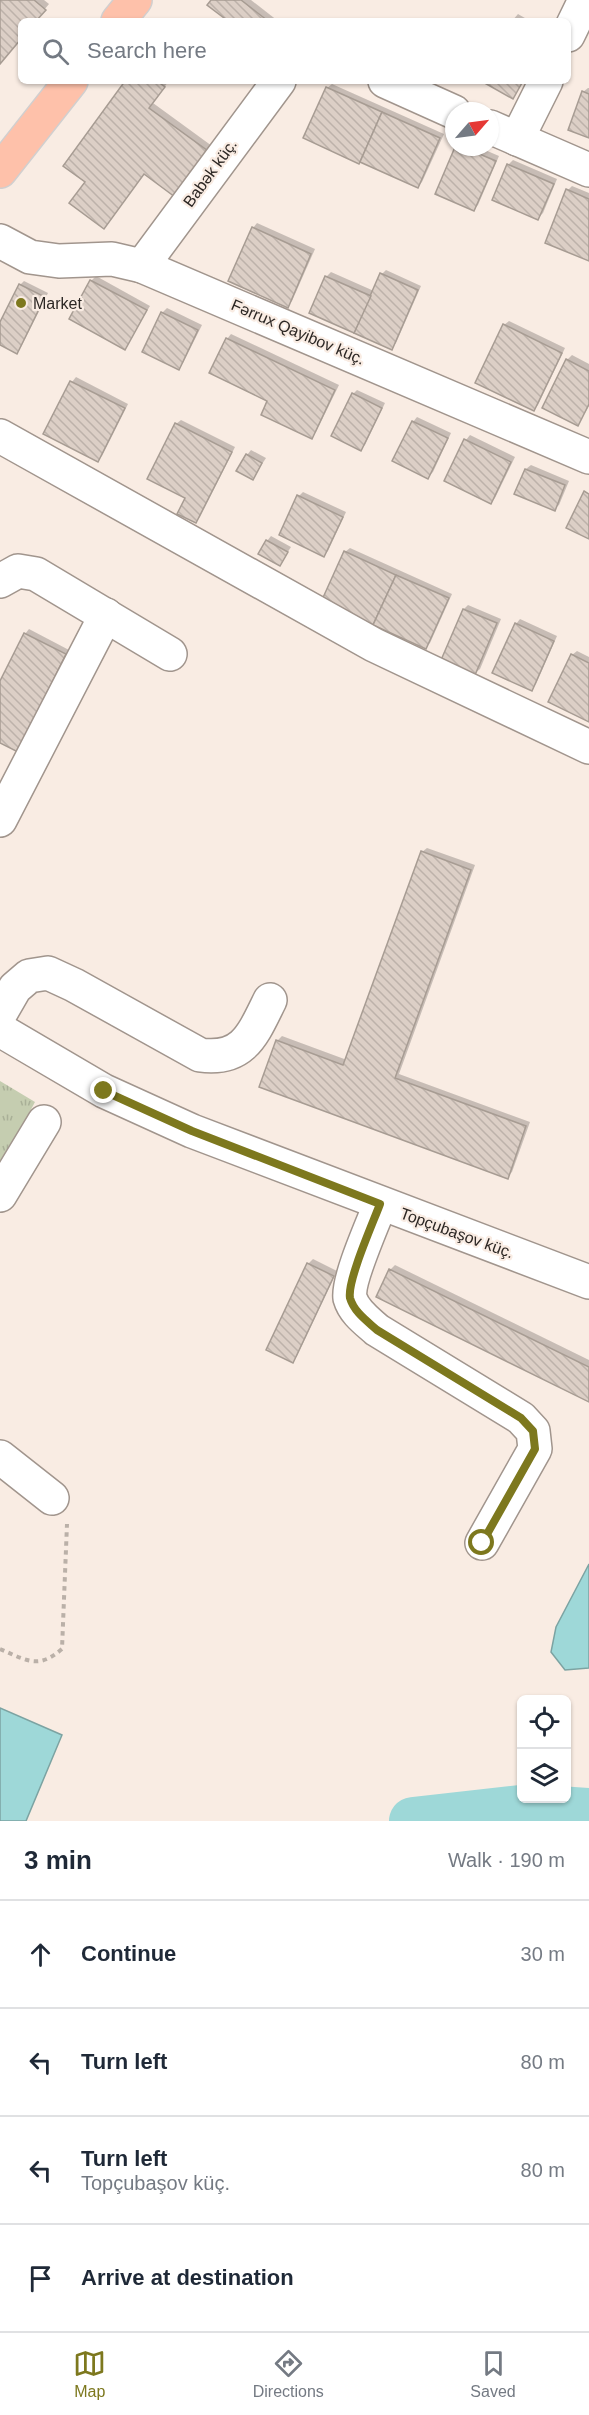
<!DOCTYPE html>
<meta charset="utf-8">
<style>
:root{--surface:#fff;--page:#f6f6f7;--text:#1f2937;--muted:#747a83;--line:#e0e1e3;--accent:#7d781e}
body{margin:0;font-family:Arial,sans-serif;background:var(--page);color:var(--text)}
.controls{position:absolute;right:18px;bottom:18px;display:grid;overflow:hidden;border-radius:9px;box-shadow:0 2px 4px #0004}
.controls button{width:54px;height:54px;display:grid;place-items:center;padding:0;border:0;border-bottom:2px solid var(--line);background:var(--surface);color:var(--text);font:30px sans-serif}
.compass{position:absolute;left:445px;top:102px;width:54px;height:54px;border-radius:50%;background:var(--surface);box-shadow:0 2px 4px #0004;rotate:62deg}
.stop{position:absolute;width:18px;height:18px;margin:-14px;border:4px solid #7d781e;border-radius:50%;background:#fff}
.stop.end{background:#7d781e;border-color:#fff;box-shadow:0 2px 6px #0008}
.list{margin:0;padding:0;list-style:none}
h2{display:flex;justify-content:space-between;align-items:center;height:78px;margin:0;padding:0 24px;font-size:26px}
h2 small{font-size:20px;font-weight:400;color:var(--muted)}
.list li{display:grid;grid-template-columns:39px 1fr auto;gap:18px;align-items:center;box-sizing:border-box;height:108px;padding:0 24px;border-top:2px solid var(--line)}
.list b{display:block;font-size:22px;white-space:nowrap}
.list p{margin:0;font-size:20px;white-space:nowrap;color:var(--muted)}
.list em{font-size:20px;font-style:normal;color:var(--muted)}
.icon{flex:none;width:33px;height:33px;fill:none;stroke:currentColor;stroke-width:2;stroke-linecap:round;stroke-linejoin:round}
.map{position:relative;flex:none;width:589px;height:1821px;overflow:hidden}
.search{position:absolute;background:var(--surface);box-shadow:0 2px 4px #0004;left:18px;right:18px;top:18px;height:66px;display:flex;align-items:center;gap:15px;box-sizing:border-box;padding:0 21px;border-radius:9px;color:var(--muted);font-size:22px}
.sheet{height:510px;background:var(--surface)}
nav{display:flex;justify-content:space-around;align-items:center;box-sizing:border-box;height:84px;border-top:2px solid var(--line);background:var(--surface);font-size:16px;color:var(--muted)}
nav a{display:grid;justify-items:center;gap:3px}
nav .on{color:var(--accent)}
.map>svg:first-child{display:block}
</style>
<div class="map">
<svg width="589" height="1821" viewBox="0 0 589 1821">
<defs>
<pattern id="grass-tufts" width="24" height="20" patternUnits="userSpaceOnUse" patternTransform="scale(1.5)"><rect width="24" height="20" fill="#c5cdb0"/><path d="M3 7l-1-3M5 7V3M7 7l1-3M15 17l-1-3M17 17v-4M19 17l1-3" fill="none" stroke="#a9b097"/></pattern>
<pattern id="building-back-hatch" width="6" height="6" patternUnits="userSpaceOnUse" patternTransform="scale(1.5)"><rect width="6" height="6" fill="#dccfc6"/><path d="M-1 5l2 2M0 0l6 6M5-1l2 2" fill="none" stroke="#bdb2aa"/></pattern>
</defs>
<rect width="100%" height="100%" fill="#f9ece3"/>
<polygon fill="url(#grass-tufts)" points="0,1081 35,1102 0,1167"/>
<g fill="#9ed8d8" stroke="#7ca3a2" stroke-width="1.5">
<polygon points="589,1564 589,1668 565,1670 551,1652 556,1627"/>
<polygon points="0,1708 62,1735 26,1821 0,1821"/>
</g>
<g fill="#0003">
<polygon points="0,0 44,0 49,4 35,21 21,21 21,38 0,63"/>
<polygon points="213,0 251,0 278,21 230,21"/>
<polygon points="518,14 530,21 512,21"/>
<polygon points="127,81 168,82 153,103 212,146 179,190 145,172 87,182"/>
<polygon points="332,84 444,134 422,182 418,186 305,138 327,88"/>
<polygon points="588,88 589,88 589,136 583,92"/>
<polygon points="457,147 478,147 499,156 478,205 474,209"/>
<polygon points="513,160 557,179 543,213 538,218 494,199 509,164"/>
<polygon points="572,186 589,193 589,260 568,190"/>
<polygon points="257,223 315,249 292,301 287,306 253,228"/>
<polygon points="386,270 421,286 396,343 392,348 311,312 326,277 331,272 374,291 382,274"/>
<polygon points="96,276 150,306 125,348 91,281"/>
<polygon points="24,281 48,293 21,347 17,352 0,343 0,326 20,285"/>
<polygon points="167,308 202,325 183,363 179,368 144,351 162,313"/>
<polygon points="509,321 565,348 538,405 534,409 504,325"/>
<polygon points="231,334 339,385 316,432 312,437 227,339"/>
<polygon points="572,355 589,364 589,406 578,424 567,360"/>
<polygon points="76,377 128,404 102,456 97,460 45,434 72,382"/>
<polygon points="357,390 385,403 365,445 361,449 353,394"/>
<polygon points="417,417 451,433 433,472 428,477 413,422"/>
<polygon points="181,420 235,447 200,517 196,521 187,498 176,424"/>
<polygon points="470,435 515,457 495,498 491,502 446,480 466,440"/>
<polygon points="251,450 266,458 253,478 247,455"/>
<polygon points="531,465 569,481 559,505 554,509 516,493 526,469"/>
<polygon points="303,492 346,512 328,551 324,555 299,496"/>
<polygon points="271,536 291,547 280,564 267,541"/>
<polygon points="350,548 452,594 430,643 425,647 345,552"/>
<polygon points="468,605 501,619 480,669 475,673 464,609"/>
<polygon points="520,619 557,636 536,684 531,689 516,624"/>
<polygon points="29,629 69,650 22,745 0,741 0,684 25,634"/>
<polygon points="577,651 589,657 589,720 572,655"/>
<polygon points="427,848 475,865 399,1074 530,1122 512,1172 507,1177 277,1041 282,1036 347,1060 422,852"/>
<polygon points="313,1259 337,1271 297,1356 292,1361 308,1264"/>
<polygon points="395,1265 589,1360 589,1400 390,1270"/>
</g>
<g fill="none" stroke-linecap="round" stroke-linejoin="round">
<polyline stroke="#9ed8d8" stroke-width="48" points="413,1821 529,1808 589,1812"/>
</g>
<g fill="url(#building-back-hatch)" stroke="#a79c93" stroke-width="1.5">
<polygon points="0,0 34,0 46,10 36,21 21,21 21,39 0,64"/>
<polygon points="211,0 241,0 268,21 228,21 207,5"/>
<polygon points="125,81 157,81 165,87 149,108 208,151 175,197 144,174 104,229 69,203 85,182 63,166"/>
<polygon points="481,81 523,81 513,99"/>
<polygon points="326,87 382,112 359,164 303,138"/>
<polygon points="582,91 589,94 589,138 568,130"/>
<polygon points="382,112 440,138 418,188 360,162"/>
<polygon points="455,147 463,147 496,161 474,211 435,194"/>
<polygon points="507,164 554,184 538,220 492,200"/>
<polygon points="566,189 589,199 589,261 545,243"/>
<polygon points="252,227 311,254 288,308 228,281"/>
<polygon points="380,273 418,290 392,350 354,333"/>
<polygon points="325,276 371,296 354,333 309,313"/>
<polygon points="90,280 147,310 125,350 69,319"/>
<polygon points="19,284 45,297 17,354 0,345 0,322"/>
<polygon points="161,312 198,330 179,370 142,352"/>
<polygon points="503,324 562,353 534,411 475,383"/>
<polygon points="226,338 335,390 312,439 261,415 267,401 209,373"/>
<polygon points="566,359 589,371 589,404 578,426 542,408"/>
<polygon points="70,381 125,408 98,462 43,434"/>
<polygon points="352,393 382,408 361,451 331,436"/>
<polygon points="412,421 448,438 428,479 392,461"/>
<polygon points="175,423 232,452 196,523 177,514 185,498 147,479"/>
<polygon points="464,439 511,462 491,504 444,481"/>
<polygon points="246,454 262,463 253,480 236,471"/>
<polygon points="525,469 565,485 555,511 514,494"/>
<polygon points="584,491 589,494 589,539 566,528"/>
<polygon points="297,495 343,517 324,557 279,535"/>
<polygon points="266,540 288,552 280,566 258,554"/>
<polygon points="344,551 396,575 373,625 321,602"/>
<polygon points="396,575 449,598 426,649 373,625"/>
<polygon points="463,609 497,623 475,675 441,660"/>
<polygon points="515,623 554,641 532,691 492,673"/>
<polygon points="24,633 66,654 18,752 0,743 0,681"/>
<polygon points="571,654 589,663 589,722 548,702"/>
<polygon points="421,851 471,870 395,1078 526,1126 508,1179 259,1087 276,1040 343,1065"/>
<polygon points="307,1263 334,1276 293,1363 266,1350"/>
<polygon points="389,1269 589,1367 589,1402 376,1297"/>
</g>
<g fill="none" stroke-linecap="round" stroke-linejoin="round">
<g stroke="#a1958d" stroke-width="36">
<g id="minor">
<polyline points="568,35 585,0"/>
<polyline points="385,81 454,112"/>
<polyline points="490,127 589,170"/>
<polyline points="517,139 546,81"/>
<polyline points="0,241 30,257 59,261 112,259 142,266 589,457"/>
<polyline points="142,266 279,81"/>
<polyline points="0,436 374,645 589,747"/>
<polyline points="0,581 18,571 36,574 170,654"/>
<polyline points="0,820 106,615"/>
<path d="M0,1014L15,988L29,976L48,973L74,985L200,1055C244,1061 253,1034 270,1000"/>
<polyline points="0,1030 104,1091 192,1131 589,1282"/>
<polyline points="0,1195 44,1122"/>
<path d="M380,1205C373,1223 347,1281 350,1298C354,1312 367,1321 377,1330L521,1418L533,1431L535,1449L482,1543"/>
<polyline points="0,1457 52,1498"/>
</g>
</g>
<g stroke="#d1cfcf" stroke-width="36">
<g id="major">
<polyline points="118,21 135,0"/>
<polyline points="0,171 71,81"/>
</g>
</g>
<path stroke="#bab0a8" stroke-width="4" stroke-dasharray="4.5 4.5" stroke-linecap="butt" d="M0,1649C26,1660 38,1670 62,1649L67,1524"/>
<use href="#minor" stroke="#fff" stroke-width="33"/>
<use href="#major" stroke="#fec1aa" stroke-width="33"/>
</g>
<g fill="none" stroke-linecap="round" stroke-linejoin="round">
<path stroke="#7d781e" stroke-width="8" d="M104,1091L192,1131L380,1204C373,1223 347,1281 350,1298C354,1312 367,1321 377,1330L521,1418L533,1431L535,1449L482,1543"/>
</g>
<circle fill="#7d781e" stroke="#f9ece3" stroke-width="2" cx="21" cy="303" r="6"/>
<g text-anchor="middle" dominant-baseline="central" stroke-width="4.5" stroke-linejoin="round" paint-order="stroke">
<g font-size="16" fill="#2c2724" stroke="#f9ece3">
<text transform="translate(210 173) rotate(-54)">Babək küç.</text>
<text transform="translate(298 332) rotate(23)">Fərrux Qayibov küç.</text>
<text transform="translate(457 1233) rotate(20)">Topçubaşov küç.</text>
</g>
<g font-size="16" fill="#2c2724" stroke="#f9ece3" text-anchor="start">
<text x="33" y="303">Market</text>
</g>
</g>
</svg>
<div class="controls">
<button><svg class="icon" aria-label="locate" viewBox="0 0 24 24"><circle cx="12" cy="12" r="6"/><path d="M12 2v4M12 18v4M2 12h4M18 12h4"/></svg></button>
<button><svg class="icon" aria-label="layers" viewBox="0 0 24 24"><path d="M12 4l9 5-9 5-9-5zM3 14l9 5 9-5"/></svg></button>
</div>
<svg class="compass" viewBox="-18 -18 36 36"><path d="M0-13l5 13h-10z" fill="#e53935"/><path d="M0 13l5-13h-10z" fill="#747a83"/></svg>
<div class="stop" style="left:482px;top:1543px"></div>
<div class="stop end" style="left:104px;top:1091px"></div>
<div class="search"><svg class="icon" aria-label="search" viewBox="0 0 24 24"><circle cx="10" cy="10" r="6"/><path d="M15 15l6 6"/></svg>Search here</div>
</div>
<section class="sheet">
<h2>3 min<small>Walk · 190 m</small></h2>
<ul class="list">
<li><svg class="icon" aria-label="ahead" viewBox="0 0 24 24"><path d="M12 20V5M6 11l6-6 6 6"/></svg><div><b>Continue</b></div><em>30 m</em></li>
<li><svg class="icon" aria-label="left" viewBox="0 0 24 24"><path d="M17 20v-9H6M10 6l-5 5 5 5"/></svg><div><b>Turn left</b></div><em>80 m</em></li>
<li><svg class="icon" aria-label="left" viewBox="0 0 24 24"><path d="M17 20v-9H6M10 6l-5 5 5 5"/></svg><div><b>Turn left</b><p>Topçubaşov küç.</p></div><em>80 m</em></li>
<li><svg class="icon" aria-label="arrive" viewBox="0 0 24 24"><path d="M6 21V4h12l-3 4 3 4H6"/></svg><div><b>Arrive at destination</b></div></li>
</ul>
</section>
<nav>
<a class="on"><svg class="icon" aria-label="map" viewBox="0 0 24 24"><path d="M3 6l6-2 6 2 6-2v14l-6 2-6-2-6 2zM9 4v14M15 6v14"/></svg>Map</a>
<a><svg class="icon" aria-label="directions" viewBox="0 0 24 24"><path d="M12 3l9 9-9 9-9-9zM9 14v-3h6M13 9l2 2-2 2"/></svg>Directions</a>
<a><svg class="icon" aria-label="saved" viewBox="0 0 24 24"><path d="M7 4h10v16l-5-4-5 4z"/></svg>Saved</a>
</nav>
